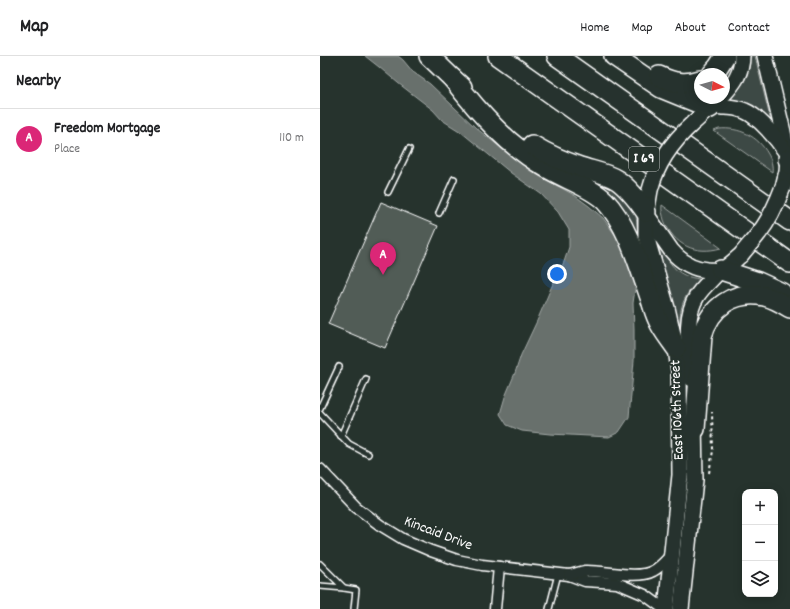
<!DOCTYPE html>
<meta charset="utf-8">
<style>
:root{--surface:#fff;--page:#f2f2f2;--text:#202124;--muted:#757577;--line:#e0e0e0;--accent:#db2777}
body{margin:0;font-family:Dekko,sans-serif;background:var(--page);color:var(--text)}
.controls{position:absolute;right:12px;bottom:12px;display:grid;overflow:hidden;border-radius:8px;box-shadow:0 2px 10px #0003}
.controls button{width:36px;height:36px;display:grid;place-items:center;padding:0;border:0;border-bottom:1px solid var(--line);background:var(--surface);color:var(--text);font:20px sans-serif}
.compass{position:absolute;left:374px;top:12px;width:36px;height:36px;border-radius:50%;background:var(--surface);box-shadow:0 2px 10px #0003;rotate:96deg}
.you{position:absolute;left:237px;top:218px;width:14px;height:14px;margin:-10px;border:3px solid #fff;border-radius:50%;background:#1a73e8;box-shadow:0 0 0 6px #1a73e833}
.badge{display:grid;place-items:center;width:26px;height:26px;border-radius:50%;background:var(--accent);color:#fff;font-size:13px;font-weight:700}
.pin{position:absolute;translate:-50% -33px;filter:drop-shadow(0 1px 2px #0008)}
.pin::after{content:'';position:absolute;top:21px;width:14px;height:12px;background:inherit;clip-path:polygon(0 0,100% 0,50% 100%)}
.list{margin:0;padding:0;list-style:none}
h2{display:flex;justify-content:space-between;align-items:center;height:52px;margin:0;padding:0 16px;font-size:17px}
h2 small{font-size:13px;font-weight:400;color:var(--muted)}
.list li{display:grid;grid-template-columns:26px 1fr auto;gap:12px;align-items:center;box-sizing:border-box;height:60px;padding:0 16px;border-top:1px solid var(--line)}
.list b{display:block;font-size:15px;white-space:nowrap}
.list p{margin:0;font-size:13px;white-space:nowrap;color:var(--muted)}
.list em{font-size:13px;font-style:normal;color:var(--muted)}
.icon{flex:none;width:22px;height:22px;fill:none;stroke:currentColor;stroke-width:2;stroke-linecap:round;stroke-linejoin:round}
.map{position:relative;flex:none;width:470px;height:553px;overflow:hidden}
header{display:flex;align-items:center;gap:24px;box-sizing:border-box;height:56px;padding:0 20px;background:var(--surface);border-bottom:1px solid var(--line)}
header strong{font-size:19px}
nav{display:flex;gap:22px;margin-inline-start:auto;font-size:14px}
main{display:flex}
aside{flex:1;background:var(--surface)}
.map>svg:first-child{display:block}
</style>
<header>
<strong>Map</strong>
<nav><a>Home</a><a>Map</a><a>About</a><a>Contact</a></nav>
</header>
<main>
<aside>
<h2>Nearby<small></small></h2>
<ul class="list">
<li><span class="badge">A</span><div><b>Freedom Mortgage</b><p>Place</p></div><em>110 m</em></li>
</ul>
</aside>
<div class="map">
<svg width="470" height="553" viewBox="0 0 470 553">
<rect width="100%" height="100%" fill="#26332d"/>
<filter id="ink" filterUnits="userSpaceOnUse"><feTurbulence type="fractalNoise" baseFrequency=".025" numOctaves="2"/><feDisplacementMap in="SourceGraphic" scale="8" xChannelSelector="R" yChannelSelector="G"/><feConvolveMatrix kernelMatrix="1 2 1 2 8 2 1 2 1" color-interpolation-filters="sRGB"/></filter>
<g filter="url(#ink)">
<g fill="#3e4944" stroke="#9ea4a2">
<path d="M429,0H435L451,66L410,44C422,29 431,21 429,0Z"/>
<path d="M399,73C419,71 438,80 448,98C451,103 453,110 452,116L394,75Z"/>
<polygon points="230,108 278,123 298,134 316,159 318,181 309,169"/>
<path d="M342,149L401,192C376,199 354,190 344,164C343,159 341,154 342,149Z"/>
<path d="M339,192H342C351,211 358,220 379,223C377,227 373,230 371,233C362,244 359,257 360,270L358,271Z"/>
</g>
<polygon fill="#67706c" stroke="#a4a9a7" points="45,0 78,0 83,4 93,16 110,28 156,72 209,114 254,139 269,150 283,162 296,180 306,198 316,227 313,247 314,273 314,305 309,361 299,376 289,381 230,378 202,375 187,369 180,358 185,341 195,317 201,299 217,265 231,232 244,206 249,191 249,174 238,156 221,138 191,117 141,76 122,64 113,54 78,27 59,11"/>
<polygon fill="#515c57" stroke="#fff" points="61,146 118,170 65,292 8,268"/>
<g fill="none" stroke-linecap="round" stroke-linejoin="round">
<g stroke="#fff" stroke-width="8">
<g id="lane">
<polyline points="68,136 89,93"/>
<polyline points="119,157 134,123"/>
<polyline points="0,352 19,311"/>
<polyline points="0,357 29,388 48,398"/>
<polyline points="21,380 46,323"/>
<polyline points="0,508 24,532 0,530"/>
<polyline points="24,532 36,534 34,553"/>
<polyline points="229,553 238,518"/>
</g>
</g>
<g stroke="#fff" stroke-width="13">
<g id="street">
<polyline points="0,413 36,451 60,469 83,483 111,495 137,504 162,509 249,519 265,525 297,527 325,539 344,553"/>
<path d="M249,519C254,518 260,516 265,515C284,514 317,524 333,515C341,511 346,504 352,498"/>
<polyline points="175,553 179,511"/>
</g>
</g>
<g stroke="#fff" stroke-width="18">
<g id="secondary">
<polyline points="445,0 463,76 468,103 467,115 463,131"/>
<path d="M404,38C414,27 422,16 422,0"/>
<path d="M373,67C379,62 385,55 392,51C395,49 400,51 404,51C411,51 418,52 425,55C438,60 458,84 466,96"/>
<path d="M330,134L326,158L351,194C361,206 372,213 388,214C392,214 397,215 401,214C407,212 416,203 421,199"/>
<polyline points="326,158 326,180 347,252 356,292 359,315 360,419 346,553"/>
<path d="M372,323C371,297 362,263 377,240C383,230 393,223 400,214"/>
<polyline points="361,553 375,424 374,363"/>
</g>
</g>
<g stroke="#fff" stroke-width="22">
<g id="highway">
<polyline points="109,0 133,23 142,31"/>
<polyline points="178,0 470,207"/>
<polyline points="237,0 470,165"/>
<polyline points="294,0 341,32 390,52"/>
<polyline points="392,18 398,11 405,0"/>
<path d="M339,20C354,27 365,29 380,24"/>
<path d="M133,23C159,57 189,91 227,112C245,123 271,131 285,145C308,169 320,213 331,244C333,251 335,258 338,264C342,274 350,283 356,292"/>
<path d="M212,89C227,98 242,105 260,111C272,115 286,117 297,124C309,132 318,145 326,156"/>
<polyline points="468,103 470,108"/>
<polyline points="401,214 438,226 462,237"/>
<path d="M375,373L382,280C390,251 414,234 444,240C453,242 462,247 470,252"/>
</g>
</g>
<polyline stroke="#fff" stroke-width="2" stroke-dasharray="3 3" stroke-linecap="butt" points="389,417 393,395 392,356"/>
<use href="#lane" stroke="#26332d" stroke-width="5"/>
<use href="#street" stroke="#26332d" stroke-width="10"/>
<use href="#secondary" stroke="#26332d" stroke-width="15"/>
<use href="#highway" stroke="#26332d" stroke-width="19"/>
<g stroke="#fff" stroke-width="18" stroke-linecap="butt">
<g id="secondary-bridge">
<path d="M330,134C337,107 353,85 373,67"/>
<path d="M421,199C427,191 434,184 439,177C450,163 457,147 463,131"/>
</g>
</g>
<use href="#secondary-bridge" stroke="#26332d" stroke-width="15"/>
</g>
</g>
<g text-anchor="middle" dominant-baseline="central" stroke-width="4" stroke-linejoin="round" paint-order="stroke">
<rect fill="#26332d" stroke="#bec2c0" stroke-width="1" x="309" y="91" width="30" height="24" rx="3"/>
<g font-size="14" font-weight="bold" fill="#fff">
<text x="324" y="103">I 69</text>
</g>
<g font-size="15" fill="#fff" stroke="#26332d">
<text transform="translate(358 354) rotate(-92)">East 106th Street</text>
<text transform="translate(118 478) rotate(21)">Kincaid Drive</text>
</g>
</g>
</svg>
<div class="controls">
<button>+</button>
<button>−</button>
<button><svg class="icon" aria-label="layers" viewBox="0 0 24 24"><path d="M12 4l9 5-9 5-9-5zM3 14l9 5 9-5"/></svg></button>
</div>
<svg class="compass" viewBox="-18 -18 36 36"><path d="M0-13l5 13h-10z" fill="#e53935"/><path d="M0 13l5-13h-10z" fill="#757577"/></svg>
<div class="you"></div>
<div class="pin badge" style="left:63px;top:219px">A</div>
</div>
</main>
